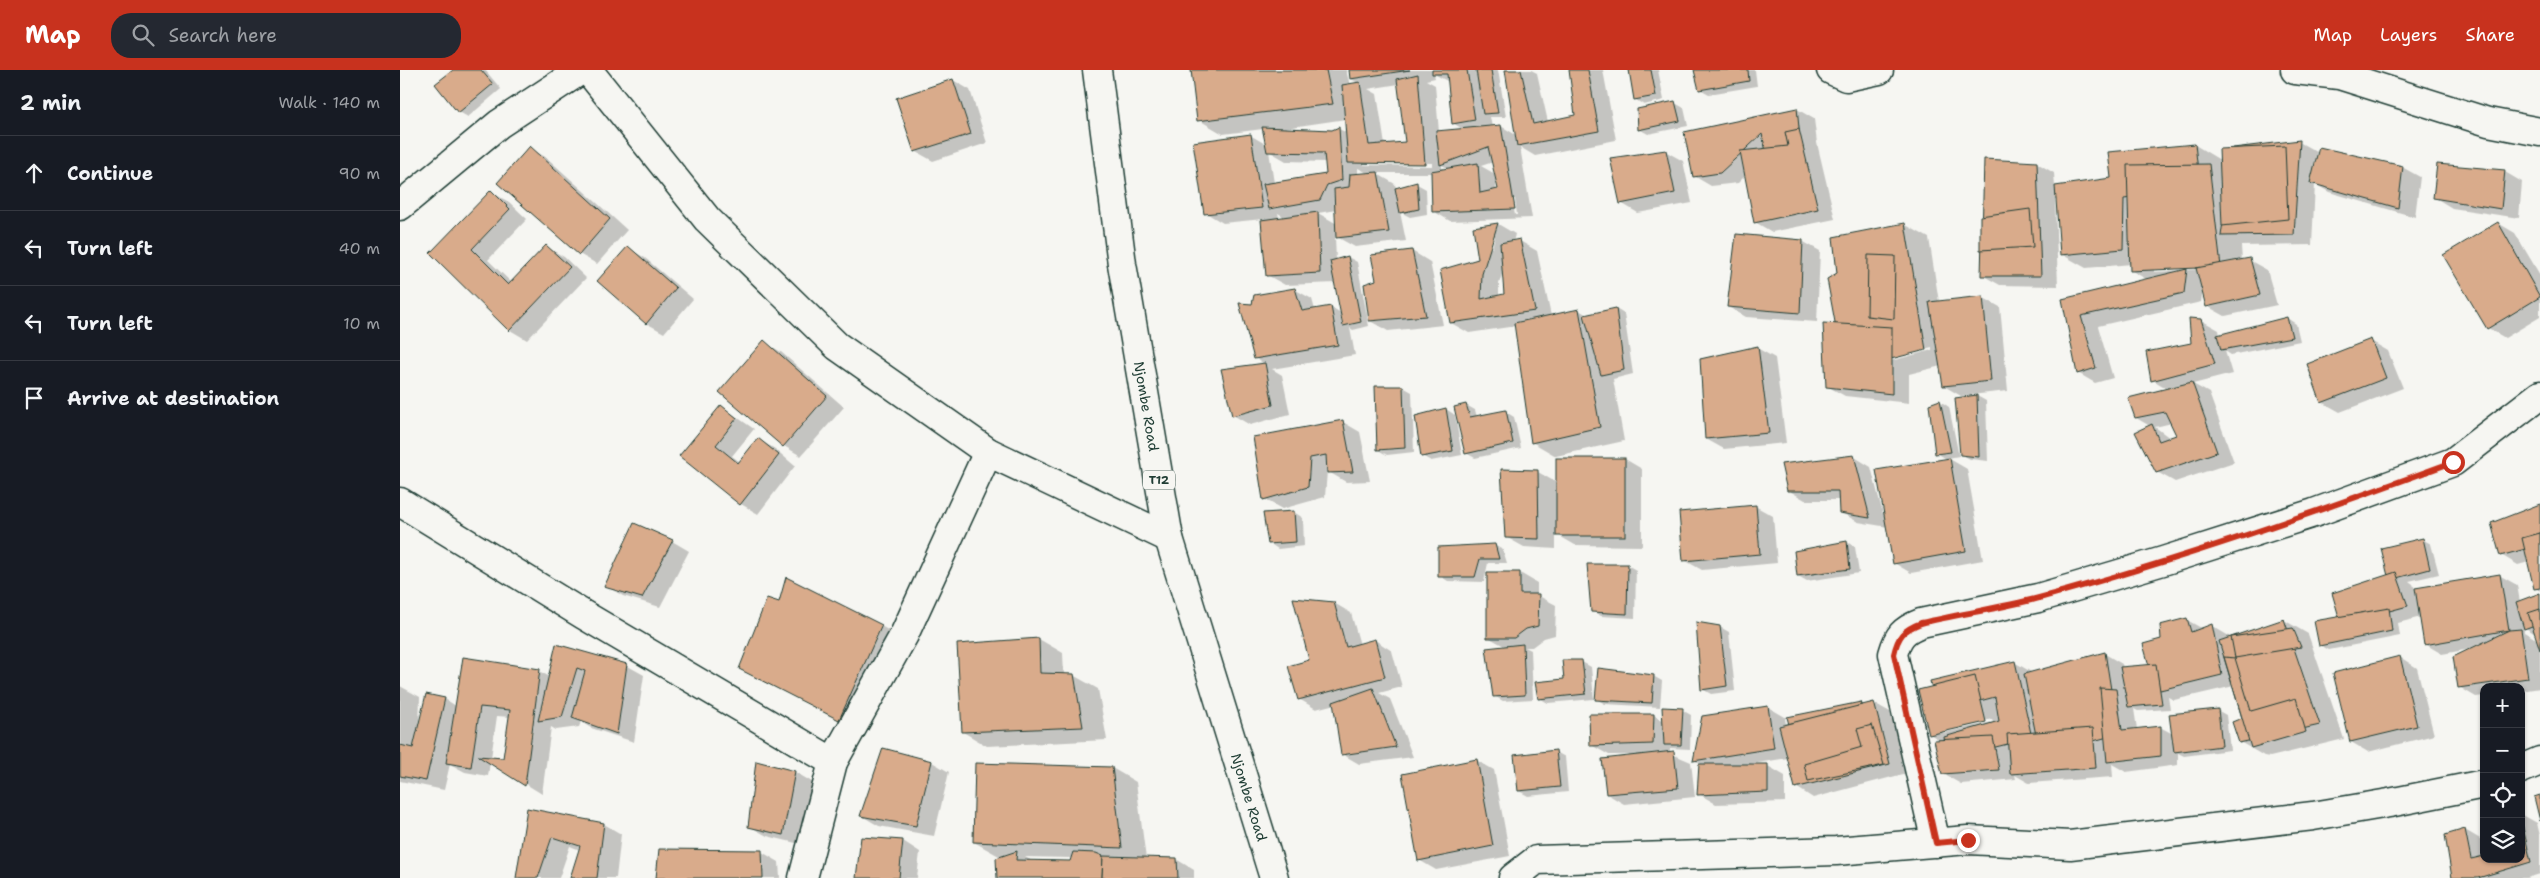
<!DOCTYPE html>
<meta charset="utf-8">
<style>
:root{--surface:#171b24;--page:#242831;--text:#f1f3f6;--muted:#9ea1a6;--line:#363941;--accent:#c8321e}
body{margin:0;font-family:"Shantell Sans",sans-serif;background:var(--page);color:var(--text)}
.controls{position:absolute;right:15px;bottom:15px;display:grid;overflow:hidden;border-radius:10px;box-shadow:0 1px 4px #0004}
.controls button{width:45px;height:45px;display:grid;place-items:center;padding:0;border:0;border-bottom:1px solid var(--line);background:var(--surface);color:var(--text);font:25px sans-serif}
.stop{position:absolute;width:15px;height:15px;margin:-11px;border:4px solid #c8321e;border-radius:50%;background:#fff}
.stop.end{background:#c8321e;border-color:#fff;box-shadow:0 1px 5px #0008}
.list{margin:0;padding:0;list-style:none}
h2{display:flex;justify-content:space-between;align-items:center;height:65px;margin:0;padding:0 20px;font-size:21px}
h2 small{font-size:16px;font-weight:400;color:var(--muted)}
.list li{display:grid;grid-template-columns:32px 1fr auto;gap:15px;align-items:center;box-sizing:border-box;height:75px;padding:0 20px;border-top:1px solid var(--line)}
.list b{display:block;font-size:19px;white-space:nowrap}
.list em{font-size:16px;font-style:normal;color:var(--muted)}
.icon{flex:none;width:28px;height:28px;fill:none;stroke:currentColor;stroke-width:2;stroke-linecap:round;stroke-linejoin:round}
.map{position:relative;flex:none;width:2140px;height:808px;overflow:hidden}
header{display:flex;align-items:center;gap:30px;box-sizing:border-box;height:70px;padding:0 25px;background:var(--accent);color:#fff}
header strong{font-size:24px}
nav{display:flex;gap:28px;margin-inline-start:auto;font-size:18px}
.search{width:350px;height:45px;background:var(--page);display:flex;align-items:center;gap:12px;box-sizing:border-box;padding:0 18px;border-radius:20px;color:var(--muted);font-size:19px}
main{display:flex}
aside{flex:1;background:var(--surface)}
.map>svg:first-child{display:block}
</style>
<header>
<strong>Map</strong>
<div class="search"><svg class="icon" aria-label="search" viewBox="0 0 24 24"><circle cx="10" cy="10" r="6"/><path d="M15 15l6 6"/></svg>Search here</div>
<nav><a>Map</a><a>Layers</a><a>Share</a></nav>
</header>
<main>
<aside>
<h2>2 min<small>Walk · 140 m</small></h2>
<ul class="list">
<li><svg class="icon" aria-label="ahead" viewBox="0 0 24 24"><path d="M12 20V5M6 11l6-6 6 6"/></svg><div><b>Continue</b></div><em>90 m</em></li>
<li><svg class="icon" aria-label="left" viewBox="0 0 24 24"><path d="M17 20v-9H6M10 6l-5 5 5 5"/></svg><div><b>Turn left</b></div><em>40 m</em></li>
<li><svg class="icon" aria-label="left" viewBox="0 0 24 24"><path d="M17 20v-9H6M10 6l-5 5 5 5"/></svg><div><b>Turn left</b></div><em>10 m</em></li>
<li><svg class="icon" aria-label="arrive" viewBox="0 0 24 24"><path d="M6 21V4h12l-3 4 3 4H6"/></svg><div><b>Arrive at destination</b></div></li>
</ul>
</aside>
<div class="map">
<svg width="2140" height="808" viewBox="0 0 2140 808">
<rect width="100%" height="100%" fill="#f6f6f2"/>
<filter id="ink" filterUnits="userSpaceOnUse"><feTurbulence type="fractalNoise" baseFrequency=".02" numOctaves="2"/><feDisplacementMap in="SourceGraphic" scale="10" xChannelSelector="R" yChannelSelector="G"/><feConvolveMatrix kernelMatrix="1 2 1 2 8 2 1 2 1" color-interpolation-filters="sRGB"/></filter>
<g filter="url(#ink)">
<g fill="#0003" fill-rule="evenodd">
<polygon points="55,0 85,0 101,19 68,47 59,42"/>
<path d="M792,0H946L950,15L960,14L951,9L950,0H1098L1106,47H1090L1092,57L1101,56L1116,65L1106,0H1131L1137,3L1148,52L1176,46L1170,0H1203L1216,70L1135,86L1120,77L1132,148L1050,151L1033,141V103H976L995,114L996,119L1017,114L1026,119L1027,144L1010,147L1000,142L1006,171L955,177L935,166L936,190L948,187L957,192L969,256L953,260L950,258L955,285L872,299L882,305L890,344L850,355L833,345L822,300L866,295L855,288L853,235L894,219L912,229L915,240L931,237L941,243L936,213L885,215L867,205L863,149L823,153L806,143L850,65L867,75L863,59L823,64L799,50ZM1034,4L1049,12L1053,53L1064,60L1039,62L1035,15L1026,10L1035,8ZM999,14L1007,73L985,75L977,24L968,19ZM946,49L947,63L939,59L932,61L878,59ZM869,81L886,91L926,92L927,105L874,113ZM964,92L1032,93V96L964,95ZM1093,92L1095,104L1081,96ZM1042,95L1049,99L1042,100ZM958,98L962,100L969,104L958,105ZM1096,112H1097L1099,120L1096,121ZM1112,129H1115L1117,145H1115ZM936,140L937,154L918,143ZM878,143L886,148H879Z"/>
<polygon points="1231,0 1258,0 1264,30 1244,35 1236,30"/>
<polygon points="1296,0 1355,0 1357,16 1309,24 1300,19"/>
<polygon points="553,10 570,20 587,73 533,91 515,81"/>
<polygon points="1275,33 1284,38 1288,56 1248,64 1239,59"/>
<polygon points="1397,39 1414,49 1417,73 1435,149 1372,162 1355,152 1346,105 1338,113 1311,116 1294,106"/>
<path d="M1899,72L1917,82L1916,87L2002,97L2020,107L2015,147L1929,122L1915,114L1912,175L1841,176L1842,191L1849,190L1867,200L1877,235L1825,246L1807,236L1803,220L1801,232L1698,256L1713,308L1695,313L1678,303L1664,230L1748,210L1732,201V194L1686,198L1661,184L1657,130H1655L1658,216L1600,215L1582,205L1637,93L1654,103L1655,117L1712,109L1795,75L1820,90ZM1803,197V199L1754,202V199Z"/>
<polygon points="130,78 147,88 227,160 197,194 179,184"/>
<polygon points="1265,81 1283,91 1292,133 1238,143 1221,133"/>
<polygon points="2039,95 2105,102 2122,112 2119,148 2052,138 2034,127"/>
<polygon points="91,122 109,132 127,149 88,190 112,213 147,177 164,187 186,208 127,270 110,260 32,183"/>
<polygon points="2098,153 2115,163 2140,205 2140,247 2105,268 2088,258"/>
<path d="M1098,154L1115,164L1113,172L1120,171L1137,181L1151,246L1179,240L1187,245L1216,239L1224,244L1233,304L1213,309L1224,371L1156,386L1132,372L1116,256L1069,263L1051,253L1080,190L1075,158ZM1093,166H1095L1092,178L1089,177ZM1103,201L1106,225L1099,226V214Z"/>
<path d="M1504,154L1529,168L1539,232L1582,227L1600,237L1608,321L1561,326L1544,316L1541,296L1509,304V333L1445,326L1427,316L1437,255L1438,204ZM1532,277V280L1460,299L1459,296Z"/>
<polygon points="1402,171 1420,181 1417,252 1346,247 1328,237"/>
<polygon points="228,178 245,188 293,229 264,263 246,253"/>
<polygon points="1012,181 1030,192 1043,255 988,261 970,251"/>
<path d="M1887,248L1896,254L1900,271L1831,285L1825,281L1832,304L1793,314L1809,323L1834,392L1775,412L1757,402L1750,356L1736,348L1768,319L1753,310L1792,274L1801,250L1819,260L1820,266ZM1772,353L1778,365L1770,368L1755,357Z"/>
<polygon points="1971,271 1988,281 2003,318 1940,342 1922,332"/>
<polygon points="364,272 381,282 444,337 401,386 384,376 321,322"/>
<polygon points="1357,278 1375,288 1386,373 1324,379 1306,369"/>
<polygon points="1003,317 1012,322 1014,382 987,385 978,380"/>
<polygon points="1577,326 1586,331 1588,391 1570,389 1561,384"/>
<polygon points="1540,331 1549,337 1559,386 1548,388 1567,399 1583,490 1511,503 1494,493 1488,457 1458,452 1440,442 1440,430 1405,430 1388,420 1453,386 1471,397 1483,444 1485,443 1547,389 1536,383"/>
<polygon points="1066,335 1075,340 1077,347 1106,342 1114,347 1121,378 1075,388 1066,383"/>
<polygon points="321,336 354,359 332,386 340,392 358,369 375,379 395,396 358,444 341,434 281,386"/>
<polygon points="1046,339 1055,345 1062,385 1031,391 1022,386"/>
<polygon points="943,352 960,362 970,411 946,412 927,401 925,427 882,439 864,429"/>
<polygon points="1225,389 1242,399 1242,476 1175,475 1156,464 1156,479 1124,477 1106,467 1138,402 1157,413"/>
<polygon points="2140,435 2140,521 2136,518 2129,492 2118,495 2101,485"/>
<polygon points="1355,436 1373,446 1377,493 1302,500 1284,490"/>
<polygon points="894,442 903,448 904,476 878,479 869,473"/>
<path d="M2022,469L2031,474L2039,504L2009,511L2013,514L2015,519L2099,505L2117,515L2120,532L2140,525V618L2121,621V617H2084V626L2076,627L2059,617L2070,579L2042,584L2025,574L2021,547L1998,553L2000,566L1929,580L1920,575L1940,547L1989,506ZM2124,557L2137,565L2138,570L2124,562Z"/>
<polygon points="272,471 289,481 260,537 223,526 206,516"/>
<polygon points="1447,472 1455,477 1459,503 1407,511 1398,506"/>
<polygon points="1094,475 1103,480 1107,493 1088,493 1084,512 1048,511 1040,506"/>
<polygon points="1227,495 1236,500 1235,548 1201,546 1192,541"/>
<polygon points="1120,503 1137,513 1137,525 1156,535 1155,565 1144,568 1132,577 1125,577 1131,580 1133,629 1103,631 1094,626 1106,577 1088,567"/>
<polygon points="934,533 951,543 960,575 975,570 992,581 1002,617 979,623 990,629 1013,687 959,694 942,684 935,634 916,639 899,629 911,591"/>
<polygon points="380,534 481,556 505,570 464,663 340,598"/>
<path d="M1787,550L1803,559L1812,556L1829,566L1830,569L1884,550L1908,564L1944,669L1870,687L1864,686L1840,672L1843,649L1834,616L1774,630L1768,627L1770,639L1738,641L1734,639L1737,659L1760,657L1773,664L1817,640L1826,645L1830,680L1784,686L1778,683V695L1726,702L1712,694L1713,707L1629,713L1615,705L1616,709L1561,714L1543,704L1541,671L1530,664L1614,592L1633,603L1705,584L1722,594L1723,598L1750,596L1762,570ZM1592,649L1593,652L1543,663V661Z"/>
<polygon points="1320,557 1329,562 1335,621 1311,624 1302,619"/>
<polygon points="639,569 663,583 664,605 673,605 698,619 707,670 587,676 563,662"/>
<path d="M157,576L226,595L244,605L234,672L191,658L181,652L179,657L156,660L151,657L142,724L90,692L88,706L65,702L50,694L44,720L0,711V616L20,627L19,659L45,629L56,636L139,601L150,607ZM97,646L110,647L105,689L91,688Z"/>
<polygon points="2000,587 2017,598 2034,665 1968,682 1951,672"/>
<polygon points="1182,592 1191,597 1194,629 1148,633 1139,628 1166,610"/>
<polygon points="1253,606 1262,611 1260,637 1205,634 1196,629"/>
<polygon points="1461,633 1465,635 1474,633 1492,643 1507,703 1413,728 1396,717 1388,688 1351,694 1368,696 1385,706 1385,732 1316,734 1299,724 1301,694 1294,690 1368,637 1385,647 1386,656"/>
<polygon points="1282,640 1291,645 1290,679 1270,678 1270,683 1291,692 1295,727 1224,734 1207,724 1229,685 1209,685 1191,675 1254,645 1264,651"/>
<polygon points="484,679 532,692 549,702 534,766 479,756 462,746"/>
<polygon points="1156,682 1165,687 1168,722 1128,726 1119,721"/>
<polygon points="1076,690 1094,700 1110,786 1036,800 1019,790"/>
<path d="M712,698L736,712L746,789H776L794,800V808H599L606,786H599L574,772ZM625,787L672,788L671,792H634Z"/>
<polygon points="395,702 412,712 400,774 367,766 349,756"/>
<polygon points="128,740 204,754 221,764 216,808 171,808 180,780 170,776 159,808 119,808"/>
<polygon points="2121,744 2137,753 2140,766 2140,804 2127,808 2054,808 2065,760 2082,770 2084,789 2121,789"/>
<polygon points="503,771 520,782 517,808 457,808"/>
<polygon points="362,782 379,792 380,808 257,808"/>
</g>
<g fill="#d9ab8b" stroke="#1f3d34">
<polygon points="53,0 81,0 93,14 58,43 35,14"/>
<polygon points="791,0 926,0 933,34 797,51"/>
<polygon points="949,0 1010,0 950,9"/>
<polygon points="1032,0 1067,0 1075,50 1052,54 1047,4 1032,4"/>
<polygon points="1076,0 1091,0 1098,43 1083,44"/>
<polygon points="1105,0 1121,0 1133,54 1175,45 1169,0 1188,0 1199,61 1117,76"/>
<polygon points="1229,0 1251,0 1256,26 1234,30"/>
<polygon points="1294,0 1348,0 1349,11 1299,20"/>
<polygon points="1018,4 1025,94 948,93 942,15 960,12 969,75 1005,72 997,9"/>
<polygon points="553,9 571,64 514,82 496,28"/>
<polygon points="1275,31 1280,51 1238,60 1237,39"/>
<polygon points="1397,38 1403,97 1371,103 1362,64 1320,103 1293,107 1284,62"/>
<polygon points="1101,55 1115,139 1032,142 1031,101 1078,93 1080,123 1098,119 1088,77 1040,95 1036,61"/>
<polygon points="862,57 932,60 939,57 942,110 927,115 920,130 869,139 863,114 926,104 924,83 867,82"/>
<polygon points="1399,59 1418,139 1354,153 1340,81 1388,76 1385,62"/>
<polygon points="851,64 862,138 804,144 793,72"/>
<polygon points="1900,70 1894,165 1821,166 1833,78"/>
<polygon points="1795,74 1800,119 1724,129 1723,179 1660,185 1655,116 1711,108 1708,82"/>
<polygon points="130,76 210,149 179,185 97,113"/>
<polygon points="1885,76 1888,149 1822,156 1819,79"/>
<polygon points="1919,77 2003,96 1998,138 1910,113"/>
<polygon points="1266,80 1275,123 1220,134 1210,88"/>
<polygon points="1584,89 1637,92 1641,206 1581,206"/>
<polygon points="1809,94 1821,197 1730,201 1727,95"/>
<polygon points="2037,94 2105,100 2101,139 2033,128"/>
<polygon points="978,102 989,162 936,168 934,119 949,117 950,104"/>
<polygon points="1017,112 1019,139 1000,143 995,118"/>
<polygon points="91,120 110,139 72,179 108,215 146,175 170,197 109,261 30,183"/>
<polygon points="1630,139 1633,177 1580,180 1580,146"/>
<polygon points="918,142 920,203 866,206 861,150"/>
<polygon points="2098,152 2140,227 2087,259 2043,185"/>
<polygon points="1098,153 1082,204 1081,229 1104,224 1100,173 1120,169 1135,241 1050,253 1040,200 1078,189 1073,157"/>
<polygon points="1505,153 1526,280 1444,301 1427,209 1437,203 1433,167"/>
<polygon points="1336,164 1403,170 1400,243 1327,237"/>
<polygon points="228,176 276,218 246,254 197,211"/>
<polygon points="1012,180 1026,246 969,251 964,214 976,210 971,185"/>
<polygon points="1468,185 1495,186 1494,249 1467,246"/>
<polygon points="948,186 961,252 943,256 930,191"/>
<polygon points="1850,188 1860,225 1806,237 1796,198"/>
<polygon points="1787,199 1784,223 1681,246 1696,298 1677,304 1662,229"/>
<polygon points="895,218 902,241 931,236 938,275 854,289 839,233 852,234 854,225"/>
<polygon points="1583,226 1591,311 1543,316 1529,232"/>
<polygon points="1216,238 1224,300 1201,305 1184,245"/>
<polygon points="1179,239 1200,357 1131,373 1114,253"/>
<polygon points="1887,247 1892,267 1821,280 1817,265"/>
<polygon points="1789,248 1801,249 1815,294 1751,311 1746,282 1791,273"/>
<polygon points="1423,253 1492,257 1492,324 1426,317"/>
<polygon points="1971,269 1986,308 1921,333 1907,294"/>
<polygon points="364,270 427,326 383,377 319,322"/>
<polygon points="1358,276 1369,363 1305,369 1300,289"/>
<polygon points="865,293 873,335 832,346 821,299"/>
<polygon points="1792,312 1817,382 1756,403 1735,362 1752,354 1759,371 1776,365 1765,342 1735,348 1728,328"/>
<polygon points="975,316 1003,316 1005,378 977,380"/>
<polygon points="1577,325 1579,387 1560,385 1555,328"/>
<polygon points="1540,330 1551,382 1535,384 1529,334"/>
<polygon points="1066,334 1070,347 1106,340 1113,373 1065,384 1054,337"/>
<polygon points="321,335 337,348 316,375 338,393 358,368 379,385 340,435 279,386"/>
<polygon points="1046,338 1053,381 1021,387 1015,346"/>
<polygon points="943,350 953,402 927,403 926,385 910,388 908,417 863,430 853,367"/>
<polygon points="1454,385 1470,448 1439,443 1438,421 1387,421 1381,394"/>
<rect x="1156" y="388" width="69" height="78"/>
<polygon points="1550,388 1566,481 1493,494 1476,400"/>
<polygon points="1101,399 1138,400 1139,469 1105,468"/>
<polygon points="2140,434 2140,475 2100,486 2091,453"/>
<polygon points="1356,435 1360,484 1283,491 1279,442"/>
<polygon points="894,441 896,472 868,474 863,443"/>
<polygon points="234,453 273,470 242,528 204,517"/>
<polygon points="2140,463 2140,518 2134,519 2122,468"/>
<polygon points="2023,468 2030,499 1989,510 1981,478"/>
<polygon points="1447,471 1450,499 1397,506 1394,481"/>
<polygon points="1095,474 1099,489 1080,489 1075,507 1038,507 1038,477"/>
<polygon points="1187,494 1228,494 1227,544 1191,542"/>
<polygon points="1087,502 1120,502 1120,524 1139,524 1138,556 1126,559 1114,568 1087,568"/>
<polygon points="1996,502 2008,536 1941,554 1932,523"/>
<polygon points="2100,504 2109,560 2024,575 2015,518"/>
<polygon points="386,507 482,555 439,650 339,599 367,528 379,532"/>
<polygon points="2140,523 2140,553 2124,559 2116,532"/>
<polygon points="893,528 934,532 946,577 975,569 985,607 898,630 888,596 909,590"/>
<polygon points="1989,538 1992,561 1919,576 1914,551"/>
<polygon points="2140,539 2140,580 2128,543"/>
<polygon points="1787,548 1791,562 1812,554 1822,605 1756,621 1743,574 1761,569 1760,555"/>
<polygon points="1884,549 1920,655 1839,673 1832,652 1842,648 1819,571"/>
<polygon points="1296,552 1320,556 1327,616 1301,620"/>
<polygon points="1893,558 1901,577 1835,588 1831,567"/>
<polygon points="2121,559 2128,608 2058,618 2053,587 2109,560"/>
<polygon points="639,568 640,603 674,604 683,657 562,662 557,574"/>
<polygon points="156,574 227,594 217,664 172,648 185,601 177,598 162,647 138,651"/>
<polygon points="1123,574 1125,625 1093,627 1086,578"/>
<polygon points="1705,582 1712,626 1722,663 1640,686 1624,604"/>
<polygon points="2000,586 2017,656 1950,672 1933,603"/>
<polygon points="63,587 140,599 125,716 78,686 103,688 110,640 80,637 71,697 46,693"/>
<polygon points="1824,587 1835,588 1851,641 1896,628 1906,662 1851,678"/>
<polygon points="1162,590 1182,590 1186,624 1138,629 1135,612 1164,609"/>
<polygon points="1615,591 1632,668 1547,689 1544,667 1599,651 1595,627 1538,642 1530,611"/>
<polygon points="1756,594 1762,634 1728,637 1720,597"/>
<polygon points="1198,598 1254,605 1252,633 1195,630"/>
<polygon points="1575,606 1586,652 1529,665 1518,620"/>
<polygon points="973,618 996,677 941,685 933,632"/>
<polygon points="1700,618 1716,619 1722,660 1761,656 1761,686 1707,692"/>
<polygon points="26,624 45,628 26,711 0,706 0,675 13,678"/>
<polygon points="1461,632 1465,643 1414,667 1419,694 1400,698 1387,647"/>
<polygon points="1474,632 1490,694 1395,718 1379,656"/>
<polygon points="1368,636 1374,678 1293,691 1302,646"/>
<polygon points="1262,637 1283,638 1281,675 1264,675"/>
<polygon points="1818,639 1822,676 1774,682 1769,644"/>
<polygon points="1189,644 1254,644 1253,674 1190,676"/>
<polygon points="1472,655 1484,695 1408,711 1404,694 1462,677 1457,659"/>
<polygon points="1693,658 1696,698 1610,704 1607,664"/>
<polygon points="1593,667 1599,700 1542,704 1534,670"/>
<polygon points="483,678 532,691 516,756 460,746"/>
<polygon points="1156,680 1160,717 1118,721 1114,685"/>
<polygon points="1274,681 1278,718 1206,724 1202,689"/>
<polygon points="1077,689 1093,776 1018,791 1002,704"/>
<polygon points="356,691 395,701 383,765 348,757"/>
<polygon points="575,693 712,697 722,778 573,772"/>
<polygon points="1299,694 1368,694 1368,722 1297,725"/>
<polygon points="2140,725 2140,751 2134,727"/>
<polygon points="127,738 204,753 197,808 170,808 180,776 152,767 138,808 116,808"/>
<polygon points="2121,749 2131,792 2078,808 2052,808 2045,765 2065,759 2071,789 2084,786 2084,789 2121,789"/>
<polygon points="461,767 503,770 499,808 456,808"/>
<polygon points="259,779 362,780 363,808 256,808"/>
<polygon points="617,781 616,790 670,791 673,782 696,783 703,786 702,808 597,808 596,788"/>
<polygon points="703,786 777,788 778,808 702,808"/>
</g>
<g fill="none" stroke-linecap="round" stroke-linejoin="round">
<g stroke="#1f3d34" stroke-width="31">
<g id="minor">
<polyline points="1431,0 1446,7 1479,0"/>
<polyline points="1895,0 1939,5 2088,52 2140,62"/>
<polyline points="0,136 99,54 181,0"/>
<polyline points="0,432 184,545 433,692"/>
<polyline points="2121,699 2140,691"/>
<path d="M1536,773L1493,584C1498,566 1503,560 1521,553L1638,528L1763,491L1914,443L2053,392L2140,325"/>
<polyline points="403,808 433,692 504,565 588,382"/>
<polyline points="1113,808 1136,790 1436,781 1568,770 1670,775 1913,746 1989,733 2084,714"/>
</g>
</g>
<g stroke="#1f3d34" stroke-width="31">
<polyline id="secondary" points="188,0 307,149 437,276 588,382 769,468"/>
</g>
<g stroke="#1f3d34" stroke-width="31">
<g id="trunk">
<path id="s1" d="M697,0L722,194L769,468L874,808"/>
</g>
</g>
<use href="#minor" stroke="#f6f6f2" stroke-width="28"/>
<use href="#secondary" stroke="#f6f6f2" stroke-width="28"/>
<use href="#trunk" stroke="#f6f6f2" stroke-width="28"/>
</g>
</g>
<g fill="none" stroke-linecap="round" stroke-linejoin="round" filter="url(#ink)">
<path stroke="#c8321e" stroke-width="6" d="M1568,770L1536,773L1494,584C1498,566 1503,560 1521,553C1560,544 1601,538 1639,528C1780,490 1917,442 2053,392"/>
</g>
<g text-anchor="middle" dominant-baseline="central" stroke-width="4" stroke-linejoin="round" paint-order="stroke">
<rect fill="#f6f6f2" stroke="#60746d" stroke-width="1" x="743" y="400.5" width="32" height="19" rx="4"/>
<g font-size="12" font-weight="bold" fill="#1f3d34">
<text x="759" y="410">T12</text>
</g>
<g font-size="14" fill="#1f3d34" stroke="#f6f6f2">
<text stroke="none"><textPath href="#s1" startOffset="340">Njombe Road</textPath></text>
<text stroke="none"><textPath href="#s1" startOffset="745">Njombe Road</textPath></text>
</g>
</g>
</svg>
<div class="controls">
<button>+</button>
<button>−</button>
<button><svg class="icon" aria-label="locate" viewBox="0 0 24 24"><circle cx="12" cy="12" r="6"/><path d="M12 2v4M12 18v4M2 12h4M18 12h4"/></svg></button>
<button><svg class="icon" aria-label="layers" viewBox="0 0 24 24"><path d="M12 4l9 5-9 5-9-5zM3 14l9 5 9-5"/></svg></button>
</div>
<div class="stop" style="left:2053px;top:392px"></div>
<div class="stop end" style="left:1568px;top:770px"></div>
</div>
</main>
